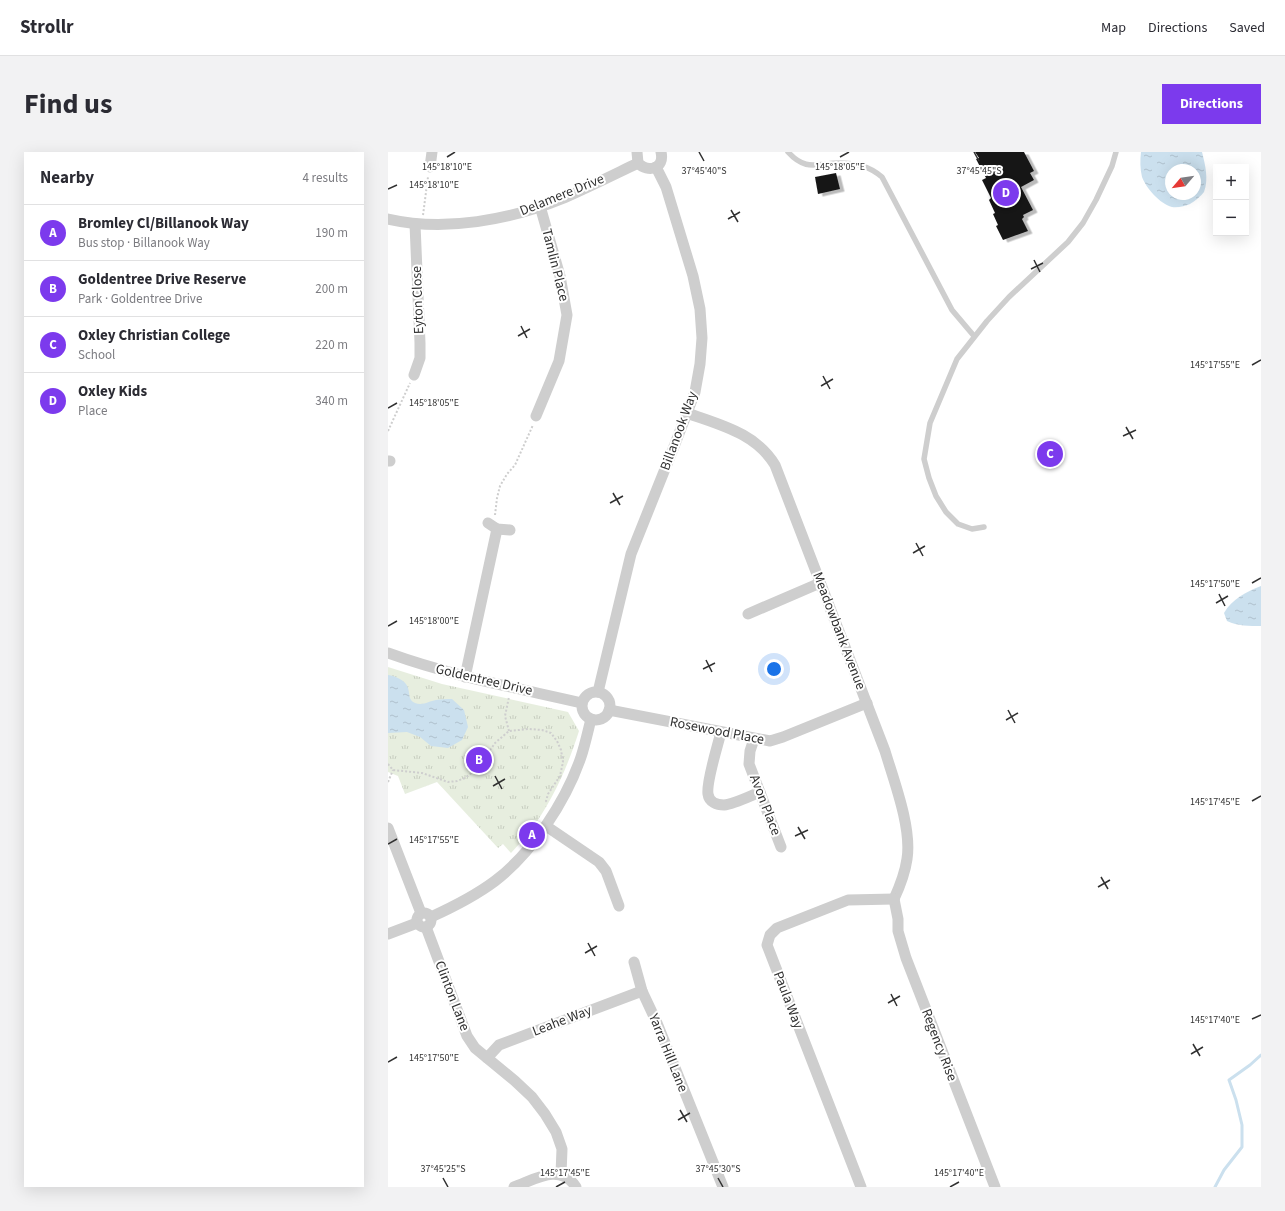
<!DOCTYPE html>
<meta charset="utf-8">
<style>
:root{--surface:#fff;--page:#f2f2f3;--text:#2b2b33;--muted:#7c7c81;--line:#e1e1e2;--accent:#7c3aed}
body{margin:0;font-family:"Source Sans 3",sans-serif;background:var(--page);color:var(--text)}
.controls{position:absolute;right:12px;top:12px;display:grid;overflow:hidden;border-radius:0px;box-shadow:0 4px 16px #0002}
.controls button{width:36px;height:36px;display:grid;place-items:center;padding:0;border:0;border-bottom:1px solid var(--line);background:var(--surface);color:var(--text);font:20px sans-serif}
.compass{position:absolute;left:777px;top:12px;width:36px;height:36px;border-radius:50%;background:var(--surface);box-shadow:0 4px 16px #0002;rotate:241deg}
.you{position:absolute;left:386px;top:517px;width:14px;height:14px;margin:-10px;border:3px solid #fff;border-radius:50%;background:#1a73e8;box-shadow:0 0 0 6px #1a73e833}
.badge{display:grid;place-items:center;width:26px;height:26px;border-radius:50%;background:var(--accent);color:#fff;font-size:13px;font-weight:700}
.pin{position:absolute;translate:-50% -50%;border:2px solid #fff;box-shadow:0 1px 4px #0006}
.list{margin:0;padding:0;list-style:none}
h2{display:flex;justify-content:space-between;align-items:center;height:52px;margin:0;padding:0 16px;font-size:17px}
h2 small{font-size:13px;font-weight:400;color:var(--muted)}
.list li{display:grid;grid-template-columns:26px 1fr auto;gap:12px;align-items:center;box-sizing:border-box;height:56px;padding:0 16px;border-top:1px solid var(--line)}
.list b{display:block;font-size:15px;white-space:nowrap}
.list p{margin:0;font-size:13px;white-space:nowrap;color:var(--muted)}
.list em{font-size:13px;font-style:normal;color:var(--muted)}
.map{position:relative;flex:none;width:873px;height:1035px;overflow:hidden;border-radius:0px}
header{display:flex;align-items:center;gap:24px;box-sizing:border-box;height:56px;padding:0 20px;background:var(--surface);border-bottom:1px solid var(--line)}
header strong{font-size:19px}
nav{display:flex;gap:22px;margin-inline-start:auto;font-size:14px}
.intro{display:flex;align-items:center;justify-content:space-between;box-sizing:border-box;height:96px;padding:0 24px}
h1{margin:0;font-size:28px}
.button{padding:10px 18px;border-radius:0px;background:var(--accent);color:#fff;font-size:14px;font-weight:700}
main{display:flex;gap:24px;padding:0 24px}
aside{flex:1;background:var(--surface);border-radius:0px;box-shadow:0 4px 16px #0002}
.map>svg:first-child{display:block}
</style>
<header>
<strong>Strollr</strong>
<nav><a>Map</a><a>Directions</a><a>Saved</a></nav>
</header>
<div class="intro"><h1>Find us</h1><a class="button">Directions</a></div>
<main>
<aside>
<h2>Nearby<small>4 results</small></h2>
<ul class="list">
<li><span class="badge">A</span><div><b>Bromley Cl/Billanook Way</b><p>Bus stop · Billanook Way</p></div><em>190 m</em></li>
<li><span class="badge">B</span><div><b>Goldentree Drive Reserve</b><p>Park · Goldentree Drive</p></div><em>200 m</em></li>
<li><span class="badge">C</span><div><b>Oxley Christian College</b><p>School</p></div><em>220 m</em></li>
<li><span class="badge">D</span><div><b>Oxley Kids</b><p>Place</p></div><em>340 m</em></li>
</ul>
</aside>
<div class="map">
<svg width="873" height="1035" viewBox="0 0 873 1035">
<defs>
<pattern id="park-tufts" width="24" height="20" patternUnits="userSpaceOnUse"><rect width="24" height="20" fill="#e7eedf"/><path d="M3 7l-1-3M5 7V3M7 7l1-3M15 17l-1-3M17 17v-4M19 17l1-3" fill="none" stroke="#c7cdc0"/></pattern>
<pattern id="water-ripples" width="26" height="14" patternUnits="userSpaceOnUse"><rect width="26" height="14" fill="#cbe0ee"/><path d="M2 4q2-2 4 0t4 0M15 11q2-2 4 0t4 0" fill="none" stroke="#afc1cd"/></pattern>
<filter id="shadow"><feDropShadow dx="4.5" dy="2.5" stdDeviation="0" flood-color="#0004"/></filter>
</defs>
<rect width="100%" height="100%" fill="#fff"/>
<path fill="url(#park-tufts)" d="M0,515L54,532L180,560L191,579C180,614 165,648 143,678C137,686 130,693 123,701L115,692L110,696L49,630L17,642L10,624L0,620Z"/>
<g fill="url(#water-ripples)" fill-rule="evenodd">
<path d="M753,0H814C817,12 821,27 816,40C813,44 807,49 802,52C797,54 790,56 784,55C772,52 758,36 754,25C752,17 752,8 753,0ZM783,18H807V42H783Z"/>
<path d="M873,434V474C861,474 850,474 839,469L836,461C844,447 858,440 873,434Z"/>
<path d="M0,523C7,524 18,528 20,536C22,542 20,548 27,551C35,554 41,549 48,548C53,547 59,547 64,547L76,558L80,575L74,588L60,596L43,594L32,585L19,580L0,581Z"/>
</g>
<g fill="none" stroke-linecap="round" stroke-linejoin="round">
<polyline stroke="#cbe0ee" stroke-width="3" points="827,1035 836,1018 854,995 854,973 848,948 841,928 862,913 873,903"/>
</g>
<g fill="#181818" filter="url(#shadow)">
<polygon points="587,0 636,0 646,19 642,21 646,28 633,35 645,58 635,63 636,65 634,67 640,79 615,88 608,74 610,73 605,62 607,61 601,48 603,46 594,28 598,26 588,7 591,6"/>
<polygon points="448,21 452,37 430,42 427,25"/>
</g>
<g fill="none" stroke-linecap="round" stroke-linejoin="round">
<g stroke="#cecece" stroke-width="2" stroke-dasharray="2 2" stroke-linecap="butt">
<polyline points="35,63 40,25"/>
<polyline points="0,279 22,231"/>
<polyline points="107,363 109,346 112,334 119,322 127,313 145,273"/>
<polyline points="121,579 117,564 121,545"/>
<polyline points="0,612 5,618 34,621 60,630 69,629 77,626 90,616 107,591 121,579 141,577 154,578 163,581 169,589 173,598 175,610 172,624 160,642 158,649 160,651"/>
<polyline points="0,630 5,618"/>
</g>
<g stroke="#cecece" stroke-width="5.5">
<path d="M400,0C418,20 429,11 451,11C468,11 481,14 494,25L564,158L586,184"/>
<polyline points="596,375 584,377 570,372 558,360 548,344 541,326 536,307 542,271 569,207 599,169 621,145 680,90 695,71 708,48 724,14 728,0"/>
</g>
<g stroke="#cecece" stroke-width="11">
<path d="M249,0L250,11C260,21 277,17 273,0"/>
<polyline points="42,15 44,0"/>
<path d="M0,67C57,80 122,68 176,46C201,35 225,23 250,11"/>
<polyline points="26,223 32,206 32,191 27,72"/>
<path d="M299,261C332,273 368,281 387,313L497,599C506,629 524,676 519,707C517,721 512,734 506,747"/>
<polyline points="148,264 171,209 179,163 172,124 152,54"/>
<polyline points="0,309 2,309"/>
<polyline points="100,371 109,377 122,378"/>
<polyline points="360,462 432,431"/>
<path d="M0,501C63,524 129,536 194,551"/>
<polyline points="77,525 109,377"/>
<polyline points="210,540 243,402 287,292 307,240 312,212 314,186 312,157 305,124 278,35 268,15"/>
<circle cx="208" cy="554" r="14"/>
<polyline points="221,558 382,589 395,585 479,551"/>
<path d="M333,580C330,593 318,630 320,642C321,650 329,653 336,653C346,652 362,644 372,640"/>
<polyline points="366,587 362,599 361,612 393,695"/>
<polyline points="158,674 211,710 218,719 231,754"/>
<polyline points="0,676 33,761"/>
<polyline points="506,747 510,767 510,779 518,806 607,1035"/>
<circle cx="36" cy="768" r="7"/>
<path d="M43,765C65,755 87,744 107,729C144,701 178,649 193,605C197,593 200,579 203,567"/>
<polyline points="38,775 79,884 87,896 127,929 144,945 157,962 168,980 174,997 173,1022"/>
<polyline points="0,782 29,771"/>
<polyline points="246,810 254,839 269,871 335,1035"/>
<polyline points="99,906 111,893 254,839"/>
<path d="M126,1035C148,1027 172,1011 188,1035"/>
<polyline points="473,1035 379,793 382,783 389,776 460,748 506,747"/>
</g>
</g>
<path fill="none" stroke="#313131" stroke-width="1.5" d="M311,0L316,9M586,0L591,9M59,5L67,0M452,5L461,0M0,37L9,33M343,58L350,70M340,67L352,60M646,108L652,120M643,117L655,111M133,174L139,186M130,184L142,177M864,213L873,208M435,224L442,237M433,234L445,227M0,256L9,251M738,275L745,287M735,284L748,278M225,341L232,353M222,351L235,344M528,391L535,404M525,401L537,394M864,431L873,426M831,442L837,454M828,451L840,444M0,474L9,469M318,508L324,520M315,517L327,511M620,558L627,571M618,568L630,561M107,624L114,637M105,634L117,627M864,649L873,644M410,675L417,687M407,684L420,678M0,692L9,687M713,725L720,737M710,735L722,728M200,791L207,804M197,801L209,794M503,842L509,854M500,851L512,844M864,867L873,863M805,892L812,904M803,902L815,895M0,910L9,905M292,958L299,970M290,968L302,961M55,1026L60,1035M330,1026L335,1035M168,1035L177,1030M562,1035L571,1030"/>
<g text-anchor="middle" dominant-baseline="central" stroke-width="4" stroke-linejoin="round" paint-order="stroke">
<g font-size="14" fill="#313131" stroke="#fff">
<text transform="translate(174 43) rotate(-22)">Delamere Drive</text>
<text transform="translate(167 113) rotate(76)">Tamlin Place</text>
<text transform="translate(30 148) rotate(-92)">Eyton Close</text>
<text transform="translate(291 279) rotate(-70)">Billanook Way</text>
<text transform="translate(451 479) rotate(69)">Meadowbank Avenue</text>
<text transform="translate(96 528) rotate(13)">Goldentree Drive</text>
<text transform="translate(329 579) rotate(11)">Rosewood Place</text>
<text transform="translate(377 653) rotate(69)">Avon Place</text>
<text transform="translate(64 844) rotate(69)">Clinton Lane</text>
<text transform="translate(400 848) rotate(69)">Paula Way</text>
<text transform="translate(174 869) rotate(-21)">Leahe Way</text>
<text transform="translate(551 893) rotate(69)">Regency Rise</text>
<text transform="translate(280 901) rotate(68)">Yarra Hill Lane</text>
</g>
</g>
<g font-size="10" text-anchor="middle" fill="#313131" stroke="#fff" stroke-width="4" stroke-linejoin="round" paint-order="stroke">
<text x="452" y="18">145°18'05"E</text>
<text x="59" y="18">145°18'10"E</text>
<text x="316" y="22">37°45'40"S</text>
<text x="591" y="22">37°45'45"S</text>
<text x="46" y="36">145°18'10"E</text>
<text x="827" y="216">145°17'55"E</text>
<text x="46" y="254">145°18'05"E</text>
<text x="827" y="435">145°17'50"E</text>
<text x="46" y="472">145°18'00"E</text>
<text x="827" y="653">145°17'45"E</text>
<text x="46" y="691">145°17'55"E</text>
<text x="827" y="871">145°17'40"E</text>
<text x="46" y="909">145°17'50"E</text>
<text x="55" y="1020">37°45'25"S</text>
<text x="330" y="1020">37°45'30"S</text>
<text x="177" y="1024">145°17'45"E</text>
<text x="571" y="1024">145°17'40"E</text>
</g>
</svg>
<div class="controls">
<button>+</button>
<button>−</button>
</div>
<svg class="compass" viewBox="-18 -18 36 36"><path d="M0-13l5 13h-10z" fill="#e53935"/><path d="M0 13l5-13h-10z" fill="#7c7c81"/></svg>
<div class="you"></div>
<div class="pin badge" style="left:144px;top:683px">A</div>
<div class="pin badge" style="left:91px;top:608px">B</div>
<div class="pin badge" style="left:662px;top:302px">C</div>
<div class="pin badge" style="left:618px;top:41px">D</div>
</div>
</main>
